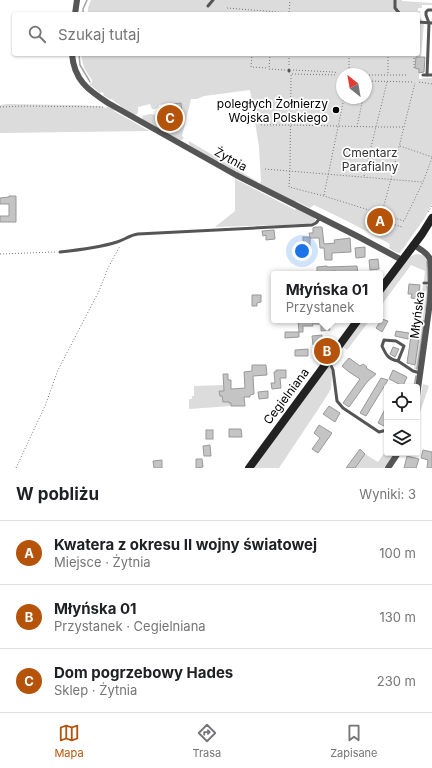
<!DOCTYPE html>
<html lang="pl">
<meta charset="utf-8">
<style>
:root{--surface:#fff;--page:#f6f6f6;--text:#202124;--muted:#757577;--line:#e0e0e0;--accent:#b45309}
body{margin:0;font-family:Inter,sans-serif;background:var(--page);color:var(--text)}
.controls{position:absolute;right:12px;bottom:12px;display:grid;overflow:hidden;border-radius:4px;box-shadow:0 1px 3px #0004}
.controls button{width:36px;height:36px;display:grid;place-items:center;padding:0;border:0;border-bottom:1px solid var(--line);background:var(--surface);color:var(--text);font:20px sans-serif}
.compass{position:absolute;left:336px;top:68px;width:36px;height:36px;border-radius:50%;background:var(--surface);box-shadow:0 1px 3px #0004;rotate:329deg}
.you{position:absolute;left:302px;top:251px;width:14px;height:14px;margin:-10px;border:3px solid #fff;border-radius:50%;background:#1a73e8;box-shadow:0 0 0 6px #1a73e833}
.badge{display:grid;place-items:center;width:26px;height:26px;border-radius:50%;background:var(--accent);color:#fff;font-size:13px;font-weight:700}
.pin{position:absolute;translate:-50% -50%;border:2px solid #fff;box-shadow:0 1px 4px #0006}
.popup{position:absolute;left:271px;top:271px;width:112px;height:52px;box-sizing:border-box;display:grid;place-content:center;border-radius:4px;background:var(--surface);filter:drop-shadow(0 1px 3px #0005);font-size:13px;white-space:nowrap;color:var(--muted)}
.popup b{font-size:15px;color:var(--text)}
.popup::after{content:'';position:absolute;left:50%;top:100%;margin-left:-8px;border:8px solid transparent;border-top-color:var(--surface)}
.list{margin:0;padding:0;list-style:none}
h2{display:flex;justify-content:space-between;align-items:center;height:52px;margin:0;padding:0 16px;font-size:17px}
h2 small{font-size:13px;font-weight:400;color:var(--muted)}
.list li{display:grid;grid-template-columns:26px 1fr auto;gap:12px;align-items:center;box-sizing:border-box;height:64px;padding:0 16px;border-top:1px solid var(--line)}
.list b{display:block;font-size:15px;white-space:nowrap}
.list p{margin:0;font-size:13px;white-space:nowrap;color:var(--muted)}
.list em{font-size:13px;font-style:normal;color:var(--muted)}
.icon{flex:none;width:22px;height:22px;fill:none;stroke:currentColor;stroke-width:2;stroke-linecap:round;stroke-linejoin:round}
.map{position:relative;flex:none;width:432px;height:468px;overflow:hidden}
.search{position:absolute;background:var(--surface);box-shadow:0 1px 3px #0004;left:12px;right:12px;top:12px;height:44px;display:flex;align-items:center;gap:10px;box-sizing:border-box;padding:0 14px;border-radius:4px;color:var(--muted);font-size:15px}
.sheet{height:244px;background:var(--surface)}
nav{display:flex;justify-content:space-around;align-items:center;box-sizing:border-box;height:56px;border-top:1px solid var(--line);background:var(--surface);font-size:11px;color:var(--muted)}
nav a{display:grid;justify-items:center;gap:2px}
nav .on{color:var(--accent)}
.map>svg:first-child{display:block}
</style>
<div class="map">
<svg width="432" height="468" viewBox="0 0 432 468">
<rect width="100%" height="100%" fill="#fff"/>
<g fill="#dcdcdc" fill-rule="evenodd">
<polygon points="91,0 402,0 402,1 432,3 432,5 422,5 422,8 418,8 418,11 421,11 418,14 88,14 88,8"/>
<path d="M418,14L424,24L421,57H416L415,68L419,69V79H422L423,78H432V204L424,219L400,253H398L389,248L390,244L347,221L314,205L310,208L296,201L295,203L258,184L261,182L259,147L250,90L204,96L197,99H191L182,136L184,138L181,140H180L143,120L142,116L150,114L157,115L158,120L174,128L180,119L183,117L181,103L167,105L166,104L159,105C158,109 156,109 152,109L150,104L138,107V112L137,114L134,115L121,107V106L114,101V100L111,99V100L103,95L104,94L102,92L100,93L89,84L92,83V80C86,72 82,65 81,54H418ZM342,74H366V98H342Z"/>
<polygon points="7,104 75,105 100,106 106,108 109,106 115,110 114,111 149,131 0,133 0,105"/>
<polygon points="189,141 258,182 259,182 256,183 190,146 189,144"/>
<polygon points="235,179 295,210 296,208 313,217 315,219 315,221 312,224 215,227 235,211"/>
<path d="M416,254C431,254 428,270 429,281H424L425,271L411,265L380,307V297L409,257Z"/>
<polygon points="423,285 428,286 426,320 418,319"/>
<polygon points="363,320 370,320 347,350 343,347"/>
<polygon points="417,323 425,324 418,367 417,369 414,369 419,338 415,337"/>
<polygon points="328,366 330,367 332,372 331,389 323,402 279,468 253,468"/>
<polygon points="423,384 429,386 417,421"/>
<polygon points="223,385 224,391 219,391 220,396 222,396 223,402 229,402 229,403 231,403 231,406 189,409 189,399 192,399 192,396 194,396 194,386"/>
<polygon points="387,449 387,453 395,453 384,468 355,468 365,454 378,462"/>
</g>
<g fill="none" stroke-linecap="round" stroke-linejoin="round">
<g stroke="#a3a3a3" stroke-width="1.5">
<polyline points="83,14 83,9 87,0"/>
<polyline points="79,54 80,65 89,80 90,82"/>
<polyline points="427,261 428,281"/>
<polyline points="426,310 428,292 427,286"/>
<polyline points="417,369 424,324"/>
<polyline points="414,387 416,376"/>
</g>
</g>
<g fill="#c4c4c4" stroke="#999">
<polygon points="416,57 425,57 424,72 419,73 419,69 415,68"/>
<polygon points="181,103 183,120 177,115 174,116 171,113 170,110 164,105"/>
<polygon points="9,196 16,196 16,222 0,222 0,216 9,216 9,204 0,204 0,198 9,197"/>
<polygon points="315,227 322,227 324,244 335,243 334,240 350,238 351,252 332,253 332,260 325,260 324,248 320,248 319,238 310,238 309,233 313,233 313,228"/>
<polygon points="274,230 275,239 266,240 266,235 263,236 262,231"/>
<rect x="303" y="237" width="7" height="12"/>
<polygon points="365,247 365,257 356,258 355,248"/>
<polygon points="378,259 379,269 370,270 369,260"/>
<polygon points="327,266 327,267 357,266 358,274 336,274 336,271 317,272 317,267"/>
<polygon points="409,284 420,285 418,299 411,298 412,294 408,294"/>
<polygon points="252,295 261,295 261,302 257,303 257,306 252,306"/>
<polygon points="382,319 388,321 382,332 376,328"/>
<polygon points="298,320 328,320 330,330 321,331 321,324 312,324 313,326 303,326 303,332 299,332"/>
<polygon points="396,331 409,333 408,339 395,336"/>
<polygon points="285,332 299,332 299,337 285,338"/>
<polygon points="322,335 322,338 324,341 323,343 313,345 312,336"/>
<polygon points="411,336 419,337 415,365 407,363"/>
<polygon points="393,347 399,349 395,357 390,354"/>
<polygon points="308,349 308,356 295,356 295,350"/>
<polygon points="349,358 360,366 363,364 367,367 366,368 376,374 367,382 349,407 343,403 360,379 349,372 342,366"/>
<polygon points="252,365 266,365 267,375 253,376 254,394 250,395 250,397 244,397 245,406 231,406 231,403 229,403 229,402 223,402 222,396 220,396 219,391 224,391 223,374 228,374 228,380 231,380 231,389 245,388 244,372 252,371"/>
<polygon points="276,370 286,370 286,378 280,378 281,388 272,389 271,383 275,383 274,372 276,372"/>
<polygon points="393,370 407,377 403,386 389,379"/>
<polygon points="381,378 388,380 366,416 360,413"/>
<polygon points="268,391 268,398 259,399 258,392"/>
<polygon points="387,405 387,420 384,426 378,423"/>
<polygon points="329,406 340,413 335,422 323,414"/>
<polygon points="319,425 332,433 318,453 312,449 320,438 314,433"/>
<polygon points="229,429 241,429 242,437 229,437"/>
<rect x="206" y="430" width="7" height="9"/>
<polygon points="210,445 211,456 204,456 203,446"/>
<polygon points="360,449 365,454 355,468 346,468"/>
<polygon points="423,450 432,452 432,468 427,468 428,460 421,458"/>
<polygon points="407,456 419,459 416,468 404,468"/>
<polygon points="196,459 202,459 203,467 196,468"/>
<polygon points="162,460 162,468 154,468 153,461"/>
</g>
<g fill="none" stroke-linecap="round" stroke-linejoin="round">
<g stroke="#777" stroke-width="1" stroke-dasharray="1 2" stroke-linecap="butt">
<polyline points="227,8 290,13 338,14"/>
<polyline points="289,12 290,0"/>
<polyline points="252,54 251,67 268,68"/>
<polyline points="270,54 269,69 285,70"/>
<polyline points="388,54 388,75"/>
<polyline points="289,65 289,54"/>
<polyline points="414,68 414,54"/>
<polyline points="293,70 334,72 338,73"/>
<polyline points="292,74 337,75"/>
<polyline points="349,74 349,54"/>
<polyline points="291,75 290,167 289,187 324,196 404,221 423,182 432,158"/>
<polyline points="366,75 407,75"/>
<polyline points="366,81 413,82"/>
<polyline points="419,82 432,84"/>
<polyline points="366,85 367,82"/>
<polyline points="0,107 24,106 103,107"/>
<polyline points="261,125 295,125 378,127 404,127"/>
<polyline points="357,127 363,98"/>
<polyline points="400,146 432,157"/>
<polyline points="265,169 422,182"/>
<polyline points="364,176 387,82"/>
<polyline points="324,195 344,98"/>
<polyline points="428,212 432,206"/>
<polyline points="369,217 402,227"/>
<polyline points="380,220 391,179 415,83"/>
<polyline points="0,254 55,252"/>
<polyline points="417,414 419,401"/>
<polyline points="16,468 45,406 58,370 99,291 108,268 120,246"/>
</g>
<g stroke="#555" stroke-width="3">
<polyline points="395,0 395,8 400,14"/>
<polyline points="208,6 213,0"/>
<polyline points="418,22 432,23"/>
<polyline points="289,71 289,70"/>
<polyline points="423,75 432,75"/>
<polyline points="427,75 429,23 426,15 426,12 428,10 432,10"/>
<path d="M60,252C79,250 98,248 117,242C124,240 130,235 138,234L312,225L316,223L320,218"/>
<polyline points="424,283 431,283"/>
<polyline points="418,321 428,323"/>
<polyline points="329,361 333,370 337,401 343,408 379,432 387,430"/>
<path d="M398,361C388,359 386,355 382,346L384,340L396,341L404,346L398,361L413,371L420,373"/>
</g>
<g stroke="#555" stroke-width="6">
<polyline points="75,14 77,0"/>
<path d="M72,54C74,80 88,90 108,103L236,175L359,237L402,260"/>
<path d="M414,245C419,249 427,252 430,259C432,270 431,289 430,302C426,333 421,365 417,396"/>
<polyline points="388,468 398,453"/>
</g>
<g stroke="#222" stroke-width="8">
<polyline points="380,290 422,234 432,218"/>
<polyline points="249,468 358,320"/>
</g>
</g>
<circle fill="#000" stroke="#fff" stroke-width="1.5" cx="336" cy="110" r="4"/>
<g text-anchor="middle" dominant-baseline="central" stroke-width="3.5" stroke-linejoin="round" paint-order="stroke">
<g font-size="12" fill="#000" stroke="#fff" text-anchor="end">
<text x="328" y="103">poległych Żołnierzy<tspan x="328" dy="14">Wojska Polskiego</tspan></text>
</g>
<g font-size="12" fill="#333" stroke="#fff">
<text x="370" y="152">Cmentarz<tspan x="370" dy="14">Parafialny</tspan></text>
</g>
<g font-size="12" fill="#000" stroke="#fff">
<text transform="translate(231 159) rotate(29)">Żytnia</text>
<text transform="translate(417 315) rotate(-83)">Młyńska</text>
<text transform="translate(286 396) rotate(-53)">Cegielniana</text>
</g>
</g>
</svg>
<div class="controls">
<button><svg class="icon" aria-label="locate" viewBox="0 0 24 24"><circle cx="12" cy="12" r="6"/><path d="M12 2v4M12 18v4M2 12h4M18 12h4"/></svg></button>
<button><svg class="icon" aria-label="layers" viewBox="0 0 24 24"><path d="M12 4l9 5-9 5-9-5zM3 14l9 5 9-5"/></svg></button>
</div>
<svg class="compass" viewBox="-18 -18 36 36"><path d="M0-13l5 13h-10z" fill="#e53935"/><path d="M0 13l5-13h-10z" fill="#757577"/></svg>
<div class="you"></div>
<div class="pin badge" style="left:380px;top:221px">A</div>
<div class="pin badge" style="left:327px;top:351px">B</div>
<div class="popup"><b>Młyńska 01</b>Przystanek</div>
<div class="pin badge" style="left:170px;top:118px">C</div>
<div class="search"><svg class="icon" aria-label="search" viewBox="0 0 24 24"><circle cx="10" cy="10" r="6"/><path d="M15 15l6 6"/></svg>Szukaj tutaj</div>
</div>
<section class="sheet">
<h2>W pobliżu<small>Wyniki: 3</small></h2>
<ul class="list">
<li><span class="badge">A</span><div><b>Kwatera z okresu II wojny światowej</b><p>Miejsce · Żytnia</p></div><em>100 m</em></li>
<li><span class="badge">B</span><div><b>Młyńska 01</b><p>Przystanek · Cegielniana</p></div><em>130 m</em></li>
<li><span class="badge">C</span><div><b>Dom pogrzebowy Hades</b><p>Sklep · Żytnia</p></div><em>230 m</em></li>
</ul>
</section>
<nav>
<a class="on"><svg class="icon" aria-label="map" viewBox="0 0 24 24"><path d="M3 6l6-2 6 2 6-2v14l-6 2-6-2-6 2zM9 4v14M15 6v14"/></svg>Mapa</a>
<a><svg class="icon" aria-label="directions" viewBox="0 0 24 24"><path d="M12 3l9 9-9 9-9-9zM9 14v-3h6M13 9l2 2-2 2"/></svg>Trasa</a>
<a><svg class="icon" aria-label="saved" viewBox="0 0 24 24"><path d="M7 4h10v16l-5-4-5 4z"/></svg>Zapisane</a>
</nav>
